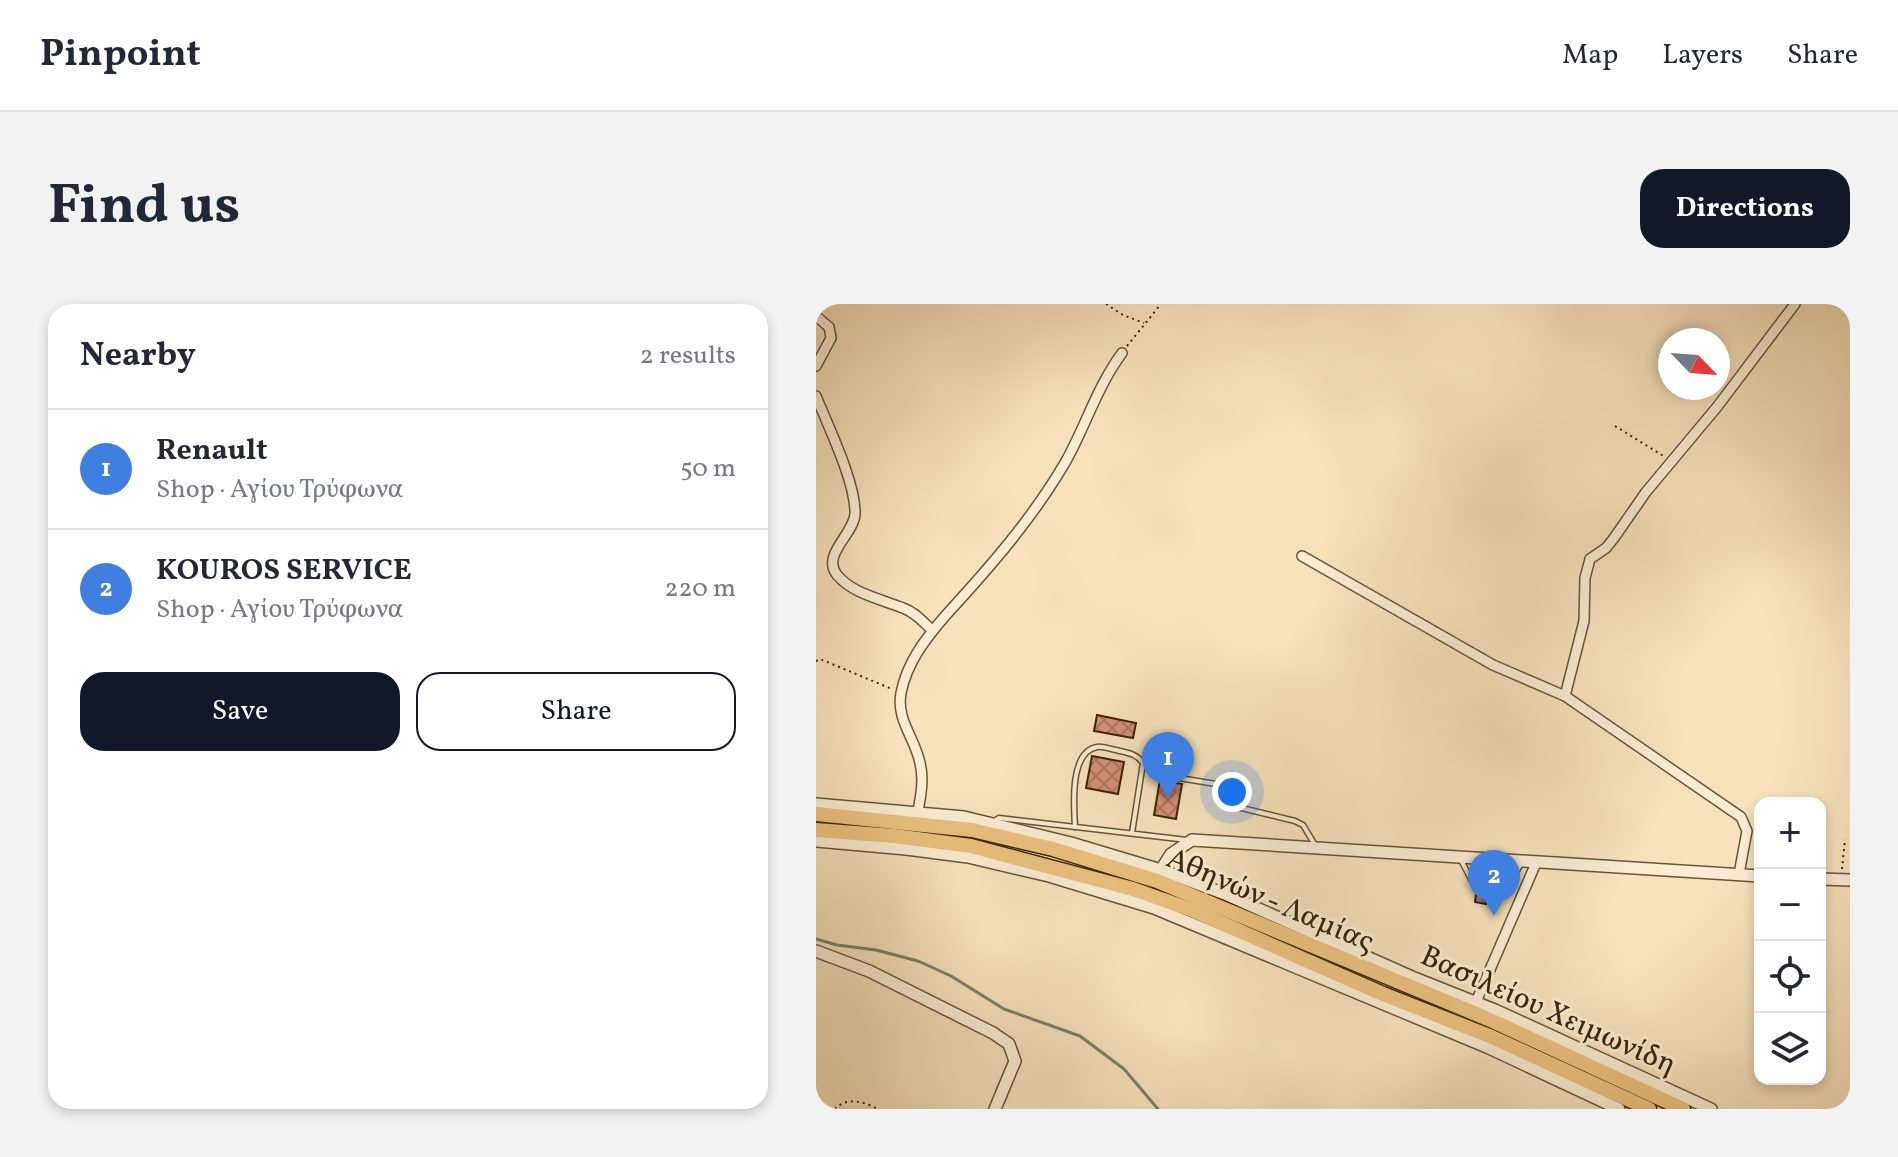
<!DOCTYPE html>
<meta charset="utf-8">
<style>
:root{--surface:#fff;--page:#f2f2f3;--text:#1f2937;--muted:#747a83;--line:#e0e1e3;--accent:#111827}
body{margin:0;font-family:Vollkorn,serif;background:var(--page);color:var(--text)}
.controls{position:absolute;right:24px;bottom:24px;display:grid;overflow:hidden;border-radius:16px;box-shadow:0 4px 12px #0003}
.controls button{width:72px;height:72px;display:grid;place-items:center;padding:0;border:0;border-bottom:2px solid var(--line);background:var(--surface);color:var(--text);font:40px sans-serif}
.compass{position:absolute;left:842px;top:24px;width:72px;height:72px;border-radius:50%;background:var(--surface);box-shadow:0 4px 12px #0003;rotate:115deg}
.you{position:absolute;left:416px;top:488px;width:28px;height:28px;margin:-20px;border:6px solid #fff;border-radius:50%;background:#1a73e8;box-shadow:0 0 0 12px #1a73e833}
.badge{display:grid;place-items:center;width:52px;height:52px;border-radius:50%;background:var(--accent);color:#fff;font-size:26px;font-weight:700}
.pin{position:absolute;translate:-50% -66px;filter:drop-shadow(0 2px 4px #0008)}
.pin::after{content:'';position:absolute;top:42px;width:28px;height:24px;background:inherit;clip-path:polygon(0 0,100% 0,50% 100%)}
.list{margin:0;padding:0;list-style:none}
h2{display:flex;justify-content:space-between;align-items:center;height:104px;margin:0;padding:0 32px;font-size:34px}
h2 small{font-size:26px;font-weight:400;color:var(--muted)}
.list li{display:grid;grid-template-columns:52px 1fr auto;gap:24px;align-items:center;box-sizing:border-box;height:120px;padding:0 32px;border-top:2px solid var(--line)}
.list b{display:block;font-size:30px;white-space:nowrap}
.list p{margin:0;font-size:26px;white-space:nowrap;color:var(--muted)}
.list em{font-size:26px;font-style:normal;color:var(--muted)}
.actions{display:flex;gap:16px;padding:24px 32px}
.actions a{flex:1;padding:18px 0;border:2px solid var(--accent);border-radius:24px;text-align:center;font-size:28px;color:var(--accent)}
.actions .main{background:var(--accent);color:#fff}
.icon{flex:none;width:44px;height:44px;fill:none;stroke:currentColor;stroke-width:2;stroke-linecap:round;stroke-linejoin:round}
.map{position:relative;flex:none;width:1034px;height:805px;overflow:hidden;border-radius:24px}
header{display:flex;align-items:center;gap:48px;box-sizing:border-box;height:112px;padding:0 40px;background:var(--surface);border-bottom:2px solid var(--line)}
header strong{font-size:38px}
nav{display:flex;gap:44px;margin-inline-start:auto;font-size:28px}
.intro{display:flex;align-items:center;justify-content:space-between;box-sizing:border-box;height:192px;padding:0 48px}
h1{margin:0;font-size:56px}
.button{padding:20px 36px;border-radius:24px;background:var(--accent);color:#fff;font-size:28px;font-weight:700}
main{display:flex;gap:48px;padding:0 48px}
aside{flex:1;background:var(--surface);border-radius:24px;box-shadow:0 4px 12px #0003}
.map>svg:first-child{display:block}
</style>
<header>
<strong>Pinpoint</strong>
<nav><a>Map</a><a>Layers</a><a>Share</a></nav>
</header>
<div class="intro"><h1>Find us</h1><a class="button">Directions</a></div>
<main>
<aside>
<h2>Nearby<small>2 results</small></h2>
<ul class="list">
<li><span class="badge" style="background:#3f7fe0">1</span><div><b>Renault</b><p>Shop · Αγίου Τρύφωνα</p></div><em>50 m</em></li>
<li><span class="badge" style="background:#3f7fe0">2</span><div><b>KOUROS SERVICE</b><p>Shop · Αγίου Τρύφωνα</p></div><em>220 m</em></li>
</ul>
<div class="actions"><a class="main">Save</a><a>Share</a></div>
</aside>
<div class="map">
<svg width="1034" height="805" viewBox="0 0 1034 805">
<defs>
<pattern id="building-cross-hatch" width="8" height="8" patternUnits="userSpaceOnUse" patternTransform="scale(2)"><rect width="8" height="8" fill="#d48f78"/><path d="M0 0l8 8M0 8l8-8" fill="none" stroke="#ad7561"/></pattern>
</defs>
<rect width="100%" height="100%" fill="#f6e1bb"/>
<filter id="stains"><feTurbulence type="fractalNoise" baseFrequency=".0025" numOctaves="4"/><feColorMatrix values="0 0 0 0 .2 0 0 0 0 .09 0 0 0 0 .02 0 0 0 .5 -.17"/></filter>
<radialGradient id="worn" r=".72"><stop offset=".6" stop-color="#630" stop-opacity="0"/><stop offset="1" stop-color="#630" stop-opacity=".3"/></radialGradient>
<g fill="none" stroke-linecap="round" stroke-linejoin="round">
<polyline stroke="#75816c" stroke-width="3" points="0,635 21,641 60,646 102,657 135,672 188,705 264,732 308,765 342,805"/>
</g>
<g fill="url(#building-cross-hatch)" stroke="#392509" stroke-width="2">
<polygon points="281,411 320,419 317,434 278,427"/>
<polygon points="276,452 308,458 302,490 270,484"/>
<polygon points="344,476 366,480 360,515 338,511"/>
<polygon points="661,582 672,582 670,600 659,598"/>
</g>
<g fill="none" stroke-linecap="round" stroke-linejoin="round">
<g stroke="#685436" stroke-width="7">
<g id="service">
<polyline points="345,471 400,480 408,486 409,500 479,517 487,521 499,541"/>
<polyline points="178,517 183,514 371,536"/>
<path d="M259,523C258,503 253,448 281,443C287,442 294,445 300,446C311,449 320,449 327,459L316,529"/>
<polyline points="645,556 656,577 694,578 705,560"/>
</g>
</g>
<g stroke="#685436" stroke-width="12">
<g id="minor">
<polyline points="0,12 13,23 15,34 0,62"/>
<path d="M0,92C12,122 40,179 39,210C38,230 5,251 21,271C37,290 65,295 87,304C99,308 107,318 116,326"/>
<polyline points="486,252 677,361 749,392 925,513 931,527 923,570"/>
<polyline points="749,392 768,317 769,274 774,255 790,244 798,234 830,188 901,103 979,0"/>
<path d="M102,507C105,491 108,474 104,459C99,434 80,416 85,389C91,358 110,334 130,311C174,263 217,214 250,157C270,121 281,83 306,49"/>
<polyline points="660,698 720,559"/>
</g>
</g>
<g stroke="#685436" stroke-width="14">
<g id="tertiary">
<polyline points="0,500 148,513 255,539 345,566 409,590 596,673 679,706 895,805"/>
<polyline points="0,537 90,545 152,553 233,572 338,604 673,744 803,805"/>
<polyline points="345,566 355,550 376,536 944,572"/>
<polyline points="1004,575 1034,576"/>
<polyline points="0,647 53,667 177,729 193,740 199,757 179,805"/>
</g>
</g>
<g stroke="#392509" stroke-width="17">
<g id="primary">
<polyline points="0,510 156,526 237,545 341,577 672,715 867,805"/>
<polyline points="0,526 78,532 155,542 317,585 376,606 567,690 676,733 833,805"/>
</g>
</g>
<g stroke="#392509" stroke-width="2" stroke-dasharray="2 4" stroke-linecap="butt">
<polyline points="290,0 307,11 328,19"/>
<polyline points="311,42 345,0"/>
<polyline points="799,122 849,153"/>
<polyline points="0,357 4,355 76,385"/>
<polyline points="1026,565 1029,535"/>
<path d="M19,805C31,792 48,798 62,805"/>
</g>
<use href="#service" stroke="#f9ecd3" stroke-width="4"/>
<use href="#minor" stroke="#f9ecd3" stroke-width="9"/>
<use href="#tertiary" stroke="#f9ecd3" stroke-width="11"/>
<use href="#primary" stroke="#ebc07e" stroke-width="14"/>
</g>
<g text-anchor="middle" dominant-baseline="central" stroke-width="6" stroke-linejoin="round" paint-order="stroke">
<g font-size="30" fill="#392509" stroke="#f9ecd3">
<text transform="translate(454 597) rotate(23)">Αθηνών - Λαμίας</text>
<text transform="translate(732 707) rotate(24)">Βασιλείου Χειμωνίδη</text>
</g>
</g>
<rect width="100%" height="100%" filter="url(#stains)"/>
<rect width="100%" height="100%" fill="url(#worn)"/>
</svg>
<div class="controls">
<button>+</button>
<button>−</button>
<button><svg class="icon" aria-label="locate" viewBox="0 0 24 24"><circle cx="12" cy="12" r="6"/><path d="M12 2v4M12 18v4M2 12h4M18 12h4"/></svg></button>
<button><svg class="icon" aria-label="layers" viewBox="0 0 24 24"><path d="M12 4l9 5-9 5-9-5zM3 14l9 5 9-5"/></svg></button>
</div>
<svg class="compass" viewBox="-18 -18 36 36"><path d="M0-13l5 13h-10z" fill="#e53935"/><path d="M0 13l5-13h-10z" fill="#747a83"/></svg>
<div class="you"></div>
<div class="pin badge" style="left:352px;top:494px;background:#3f7fe0">1</div>
<div class="pin badge" style="left:678px;top:612px;background:#3f7fe0">2</div>
</div>
</main>
